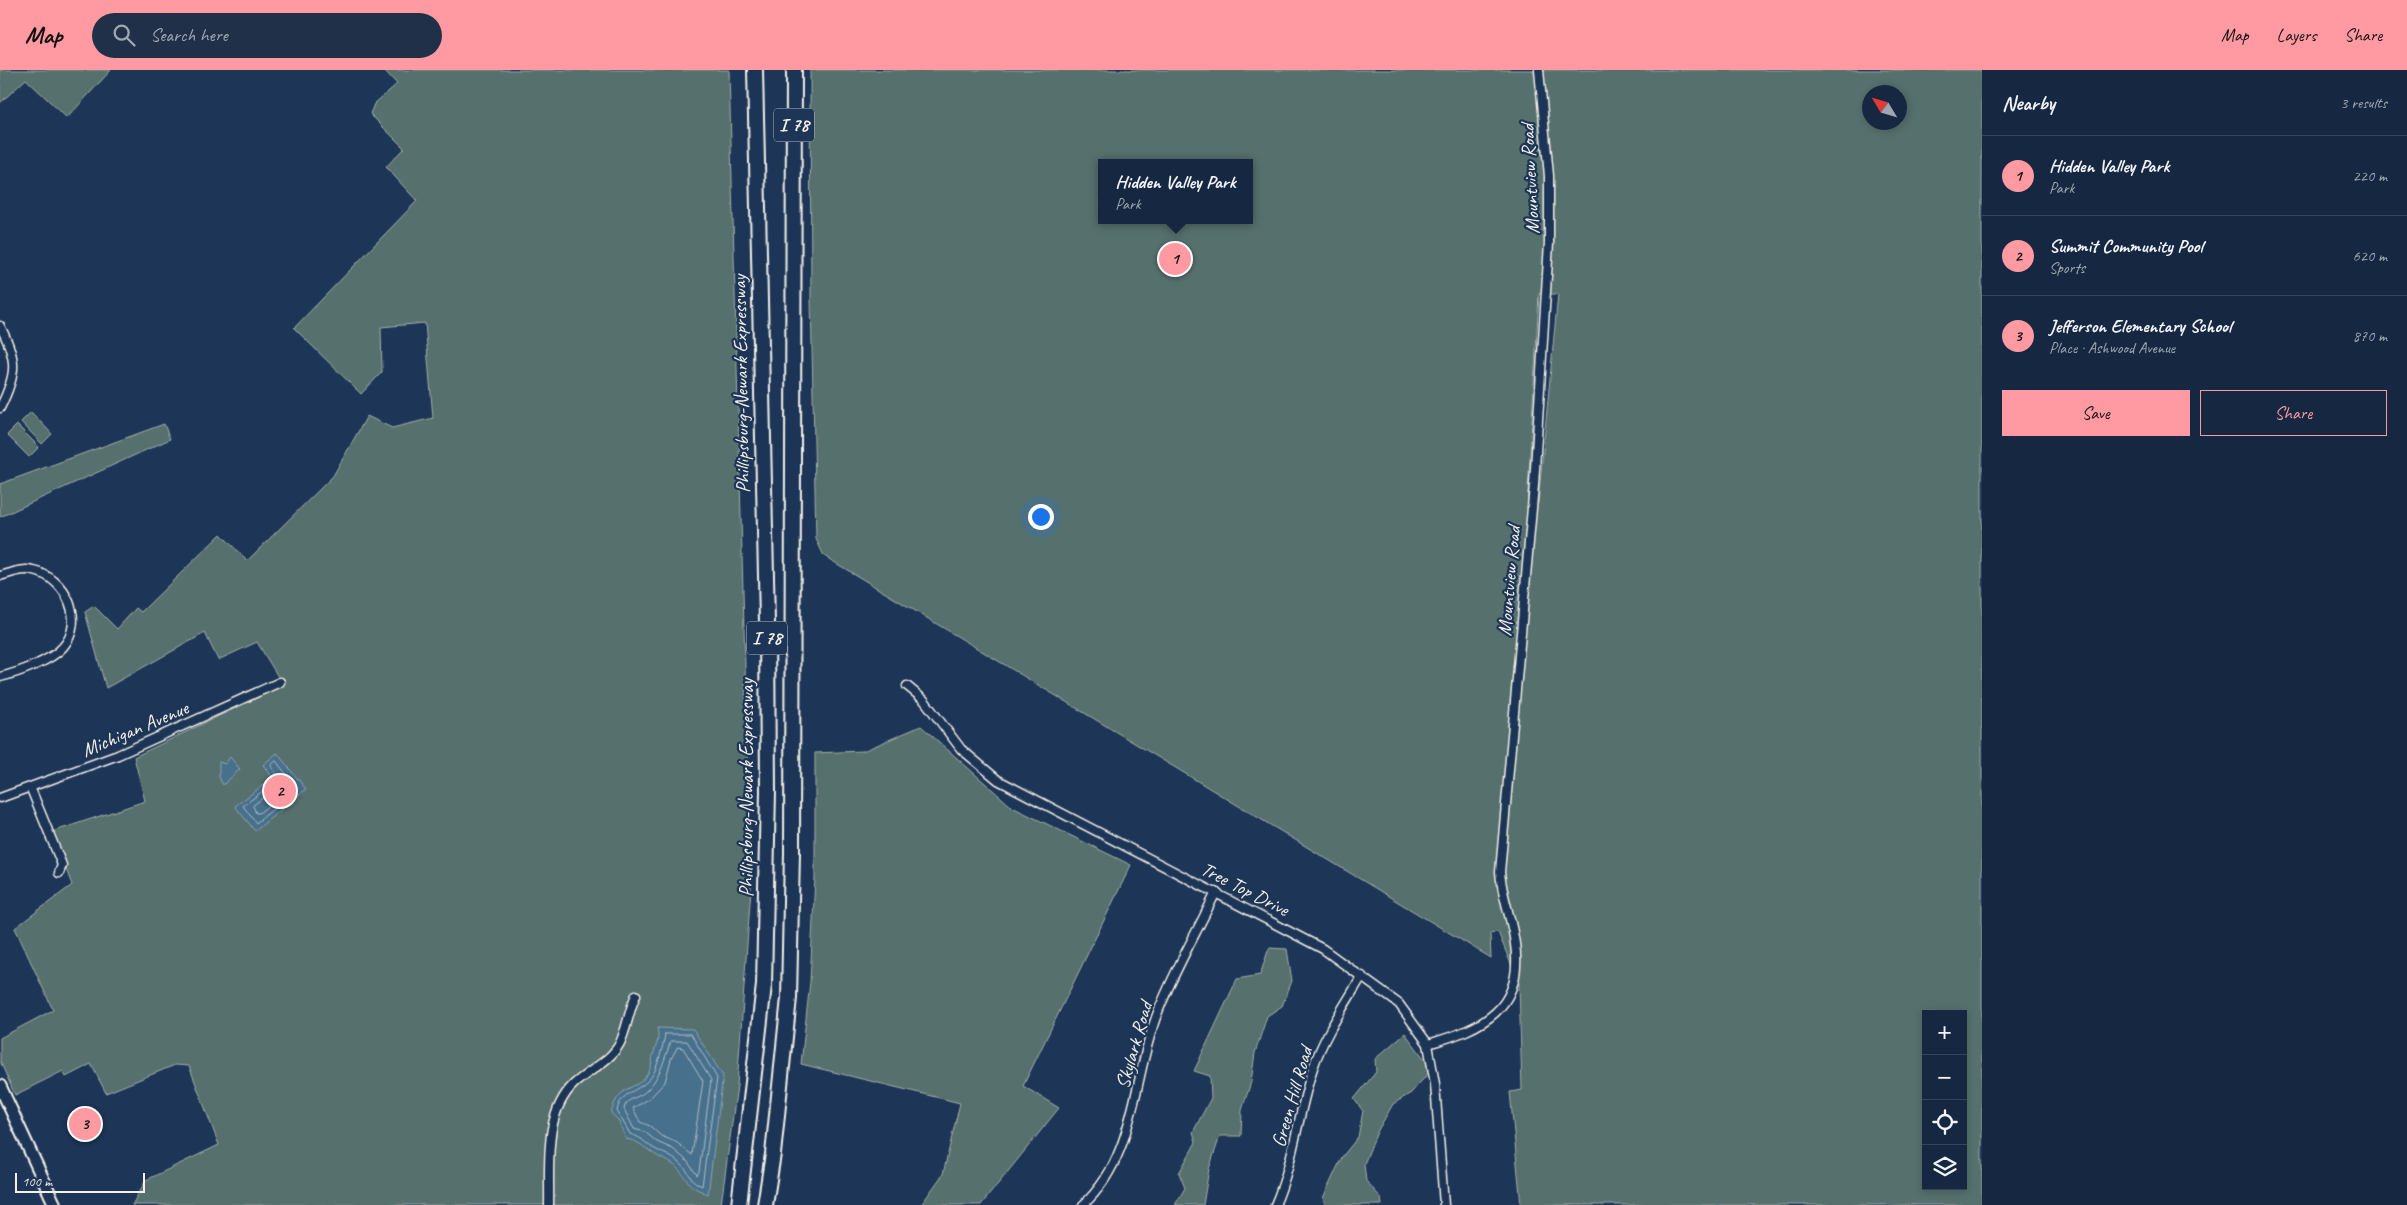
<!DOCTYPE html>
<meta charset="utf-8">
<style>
:root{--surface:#162841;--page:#1f3048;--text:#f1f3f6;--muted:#9ea6b1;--line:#35445a;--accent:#ff9aa2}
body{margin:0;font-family:Caveat,sans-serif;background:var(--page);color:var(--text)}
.controls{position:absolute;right:15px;bottom:15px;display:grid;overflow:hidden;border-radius:0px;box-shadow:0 2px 8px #0003}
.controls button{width:45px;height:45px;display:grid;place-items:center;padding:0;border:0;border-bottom:1px solid var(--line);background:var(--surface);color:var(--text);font:25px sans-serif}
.compass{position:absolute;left:1862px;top:15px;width:45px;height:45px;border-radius:50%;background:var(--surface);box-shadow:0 2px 8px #0003;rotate:308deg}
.scale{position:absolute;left:15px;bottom:12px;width:130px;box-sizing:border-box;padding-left:5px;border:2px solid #f4f1e8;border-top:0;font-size:14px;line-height:18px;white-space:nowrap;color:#f4f1e8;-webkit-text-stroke:4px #1d3557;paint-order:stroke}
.you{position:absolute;left:1040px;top:446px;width:18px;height:18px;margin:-12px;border:4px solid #fff;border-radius:50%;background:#1a73e8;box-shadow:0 0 0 8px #1a73e833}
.badge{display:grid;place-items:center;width:32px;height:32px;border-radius:50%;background:var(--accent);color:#111;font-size:16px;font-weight:700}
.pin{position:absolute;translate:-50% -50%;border:2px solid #fff;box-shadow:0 1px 5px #0006}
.popup{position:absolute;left:1098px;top:89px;width:155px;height:65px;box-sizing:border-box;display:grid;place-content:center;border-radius:0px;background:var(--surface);filter:drop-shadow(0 1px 4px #0005);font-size:16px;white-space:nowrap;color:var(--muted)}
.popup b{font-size:19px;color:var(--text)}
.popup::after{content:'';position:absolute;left:50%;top:100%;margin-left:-10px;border:10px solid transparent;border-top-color:var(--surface)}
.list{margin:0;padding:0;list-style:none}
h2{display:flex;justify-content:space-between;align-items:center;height:65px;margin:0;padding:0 20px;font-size:21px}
h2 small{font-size:16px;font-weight:400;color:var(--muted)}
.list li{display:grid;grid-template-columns:32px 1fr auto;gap:15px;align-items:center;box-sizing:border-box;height:80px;padding:0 20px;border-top:1px solid var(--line)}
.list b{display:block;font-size:19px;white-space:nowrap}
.list p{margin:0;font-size:16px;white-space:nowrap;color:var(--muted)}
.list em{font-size:16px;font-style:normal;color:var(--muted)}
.actions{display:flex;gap:10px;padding:15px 20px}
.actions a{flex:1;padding:11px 0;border:1px solid var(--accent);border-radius:0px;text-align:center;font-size:18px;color:var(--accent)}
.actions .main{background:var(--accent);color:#111}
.icon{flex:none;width:28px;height:28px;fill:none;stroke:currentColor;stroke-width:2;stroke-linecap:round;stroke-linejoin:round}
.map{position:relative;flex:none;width:1982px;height:1135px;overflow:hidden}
header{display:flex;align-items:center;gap:30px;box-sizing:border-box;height:70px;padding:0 25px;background:var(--accent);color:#111}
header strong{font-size:24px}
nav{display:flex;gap:28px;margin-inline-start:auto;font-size:18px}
.search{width:350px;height:45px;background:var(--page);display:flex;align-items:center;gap:12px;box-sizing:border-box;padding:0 18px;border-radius:28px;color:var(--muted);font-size:19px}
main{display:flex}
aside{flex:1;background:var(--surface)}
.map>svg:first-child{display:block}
</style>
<header>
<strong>Map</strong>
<div class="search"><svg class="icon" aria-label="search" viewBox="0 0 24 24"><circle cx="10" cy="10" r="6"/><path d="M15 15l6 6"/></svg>Search here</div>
<nav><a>Map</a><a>Layers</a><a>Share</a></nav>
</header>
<main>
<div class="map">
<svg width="1982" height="1135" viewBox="0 0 1982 1135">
<rect width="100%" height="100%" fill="#1d3557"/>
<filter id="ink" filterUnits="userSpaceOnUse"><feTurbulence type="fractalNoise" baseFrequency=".02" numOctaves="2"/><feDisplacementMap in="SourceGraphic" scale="10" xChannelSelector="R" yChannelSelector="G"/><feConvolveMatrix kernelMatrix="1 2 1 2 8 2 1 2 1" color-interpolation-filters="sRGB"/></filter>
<g filter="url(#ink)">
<g fill="#56706d" stroke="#a5b0aa" fill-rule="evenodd">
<polygon points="0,0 111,0 67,48 26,9 0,33"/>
<polygon points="384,0 729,0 751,818 737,1016 721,1135 132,1135 146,1110 219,1075 189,996 175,995 106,1023 91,994 66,1007 63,1001 15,1025 0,991 0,968 53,940 15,858 72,815 52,762 145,731 134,687 283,615 257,572 218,590 205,563 106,618 85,542 94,536 117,559 136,538 141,542 221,464 247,491 333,406 367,346 392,358 433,348 425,253 381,257 382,302 361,324 294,258 417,131 386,97 404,78 370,44 374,34 397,14"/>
<path d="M810,0H1982V1135H1521L1510,1022L1522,1020L1519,914L1498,862L1490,863L1491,888L824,486L816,469L811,228ZM1870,22H1900V52H1870ZM1101,93H1249V150H1101ZM1539,224H1558L1538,434L1527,439ZM1926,944H1963V1116H1926Z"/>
<polygon points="31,342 52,364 42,374 21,352"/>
<polygon points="164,354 170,369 0,447 0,414"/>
<polygon points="17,355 39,377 29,387 7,365"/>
<polygon points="921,656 1012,737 1131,795 1023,1016 1059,1038 981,1135 921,1135 943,1104 960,1033 801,994 810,912 815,807 815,683 863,681"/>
<polygon points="1269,878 1287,879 1292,911 1282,936 1267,946 1255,983 1251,1012 1242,1040 1241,1066 1220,1066 1209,1099 1203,1135 1175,1135 1185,1118 1179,1103 1196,1072 1193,1062 1211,1028 1210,1006 1194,1001 1237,909 1260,905"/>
<polygon points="1405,963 1432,999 1411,1023 1393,1034 1377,1062 1364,1094 1366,1111 1381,1128 1382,1135 1325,1135 1323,1128 1342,1087 1358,1067 1363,1041 1354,1029 1376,1002 1375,989"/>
</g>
<g fill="#46708d" stroke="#8ca4b1">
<polygon points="277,683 306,719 255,761 235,736 273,708 263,695"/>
<polygon points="230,687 240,699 223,715 219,707 219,692 225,694"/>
<path d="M657,958L693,959L723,1006L708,1124C686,1115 693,1116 679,1100C671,1090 659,1089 650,1081C639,1074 640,1072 626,1069L618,1050L611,1043C620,1010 639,1023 649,1001C652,996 652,990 653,985C656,974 660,970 657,958Z"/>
</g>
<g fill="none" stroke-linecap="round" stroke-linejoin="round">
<g stroke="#aebdc4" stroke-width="1">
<polygon points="276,691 298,719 256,753 243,736 276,711 277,705 271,696"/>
<polygon points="283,712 286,712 289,719 259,743 256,743 253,736"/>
<path d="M665,964H691L717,1008L702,1116C690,1112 690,1102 681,1094C670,1085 664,1084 653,1078C642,1071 645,1069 630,1064L617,1041C621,1020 639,1023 652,1006C657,999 664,973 665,964Z"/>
<path d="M671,971H687L711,1010L699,1102L697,1105L687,1091L673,1079L657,1072L645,1062L634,1059L624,1039C626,1027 639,1029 647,1020C661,1006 664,989 671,971Z"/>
<polygon points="678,977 683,978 703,1011 692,1085 676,1072 661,1066 650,1056 640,1052 633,1038 649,1029 665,1012 671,989"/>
</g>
<g stroke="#f4f1e8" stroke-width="11">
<g id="street">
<path d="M0,256C18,290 17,304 0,338"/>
<path d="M0,506C11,503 23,498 34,501C66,508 86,551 63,577C51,591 17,603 0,607"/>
<polyline points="907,616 924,630 961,679 998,710 1323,879 1399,934 1428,974 1435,1014 1444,1135"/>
<polyline points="31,719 62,795 59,803"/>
<polyline points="0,728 118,685 280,612"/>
<path d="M1428,974C1483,958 1524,939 1515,874C1512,849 1502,827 1500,802L1534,415L1549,173V106L1539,0"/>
<path d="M549,1135C550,1095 543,1044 574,1014C589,1000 611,991 620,973C627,958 629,940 636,925"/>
<path d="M1083,1135C1137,1086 1133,1004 1158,942C1174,901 1197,862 1216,822"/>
<path d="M1275,1135C1294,1091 1298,1043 1313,998C1324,965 1345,935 1362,906"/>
</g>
</g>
<g stroke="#f4f1e8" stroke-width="15">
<polyline id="secondary" points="0,1016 55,1135"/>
</g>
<g stroke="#f4f1e8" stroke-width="18">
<g id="highway">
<polyline points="739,1135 764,915 768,721 767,552 755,0"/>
<polyline points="765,1135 773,1084 789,928 792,783 794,0"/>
</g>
</g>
<use href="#street" stroke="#1d3557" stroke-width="8"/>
<use href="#secondary" stroke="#1d3557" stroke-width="11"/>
<use href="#highway" stroke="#1d3557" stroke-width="14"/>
</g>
</g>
<g text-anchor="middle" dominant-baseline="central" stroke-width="4.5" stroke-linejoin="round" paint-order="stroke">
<g fill="#1d3557" stroke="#b4b9bc" stroke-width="1">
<rect x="774" y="38.5" width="40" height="33" rx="4"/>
<rect x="747" y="551.5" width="40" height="33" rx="4"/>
</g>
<g font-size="19" font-weight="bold" fill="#f4f1e8">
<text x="794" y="55">I 78</text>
<text x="767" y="568">I 78</text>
</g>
<g font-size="20" fill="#f4f1e8" stroke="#1d3557">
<text transform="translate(1530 109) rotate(-93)">Mountview Road</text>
<text transform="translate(741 314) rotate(-91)">Phillipsburg-Newark Expressway</text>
<text transform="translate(1509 511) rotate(-85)">Mountview Road</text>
<text transform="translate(135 659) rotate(-23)">Michigan Avenue</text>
<text transform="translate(746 718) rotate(-90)">Phillipsburg-Newark Expressway</text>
<text transform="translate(1245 819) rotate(27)">Tree Top Drive</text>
<text transform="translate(1134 975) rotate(-74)">Skylark Road</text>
<text transform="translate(1292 1027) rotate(-74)">Green Hill Road</text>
</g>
</g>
</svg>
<div class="controls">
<button>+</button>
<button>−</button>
<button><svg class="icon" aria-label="locate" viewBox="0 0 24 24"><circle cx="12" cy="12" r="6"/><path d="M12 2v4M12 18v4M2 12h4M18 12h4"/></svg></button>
<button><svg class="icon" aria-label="layers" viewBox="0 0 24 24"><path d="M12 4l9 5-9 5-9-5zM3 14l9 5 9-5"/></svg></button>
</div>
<svg class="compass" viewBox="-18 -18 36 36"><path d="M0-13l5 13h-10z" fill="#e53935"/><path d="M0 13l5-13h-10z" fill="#9ea6b1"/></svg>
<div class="scale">100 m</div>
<div class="you"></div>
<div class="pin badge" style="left:1175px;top:189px">1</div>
<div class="popup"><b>Hidden Valley Park</b>Park</div>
<div class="pin badge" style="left:280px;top:721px">2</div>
<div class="pin badge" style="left:85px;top:1054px">3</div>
</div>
<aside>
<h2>Nearby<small>3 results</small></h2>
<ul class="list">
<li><span class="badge">1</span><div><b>Hidden Valley Park</b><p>Park</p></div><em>220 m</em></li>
<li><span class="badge">2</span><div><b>Summit Community Pool</b><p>Sports</p></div><em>620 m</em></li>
<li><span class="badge">3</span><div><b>Jefferson Elementary School</b><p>Place · Ashwood Avenue</p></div><em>870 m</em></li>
</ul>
<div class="actions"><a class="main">Save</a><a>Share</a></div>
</aside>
</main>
